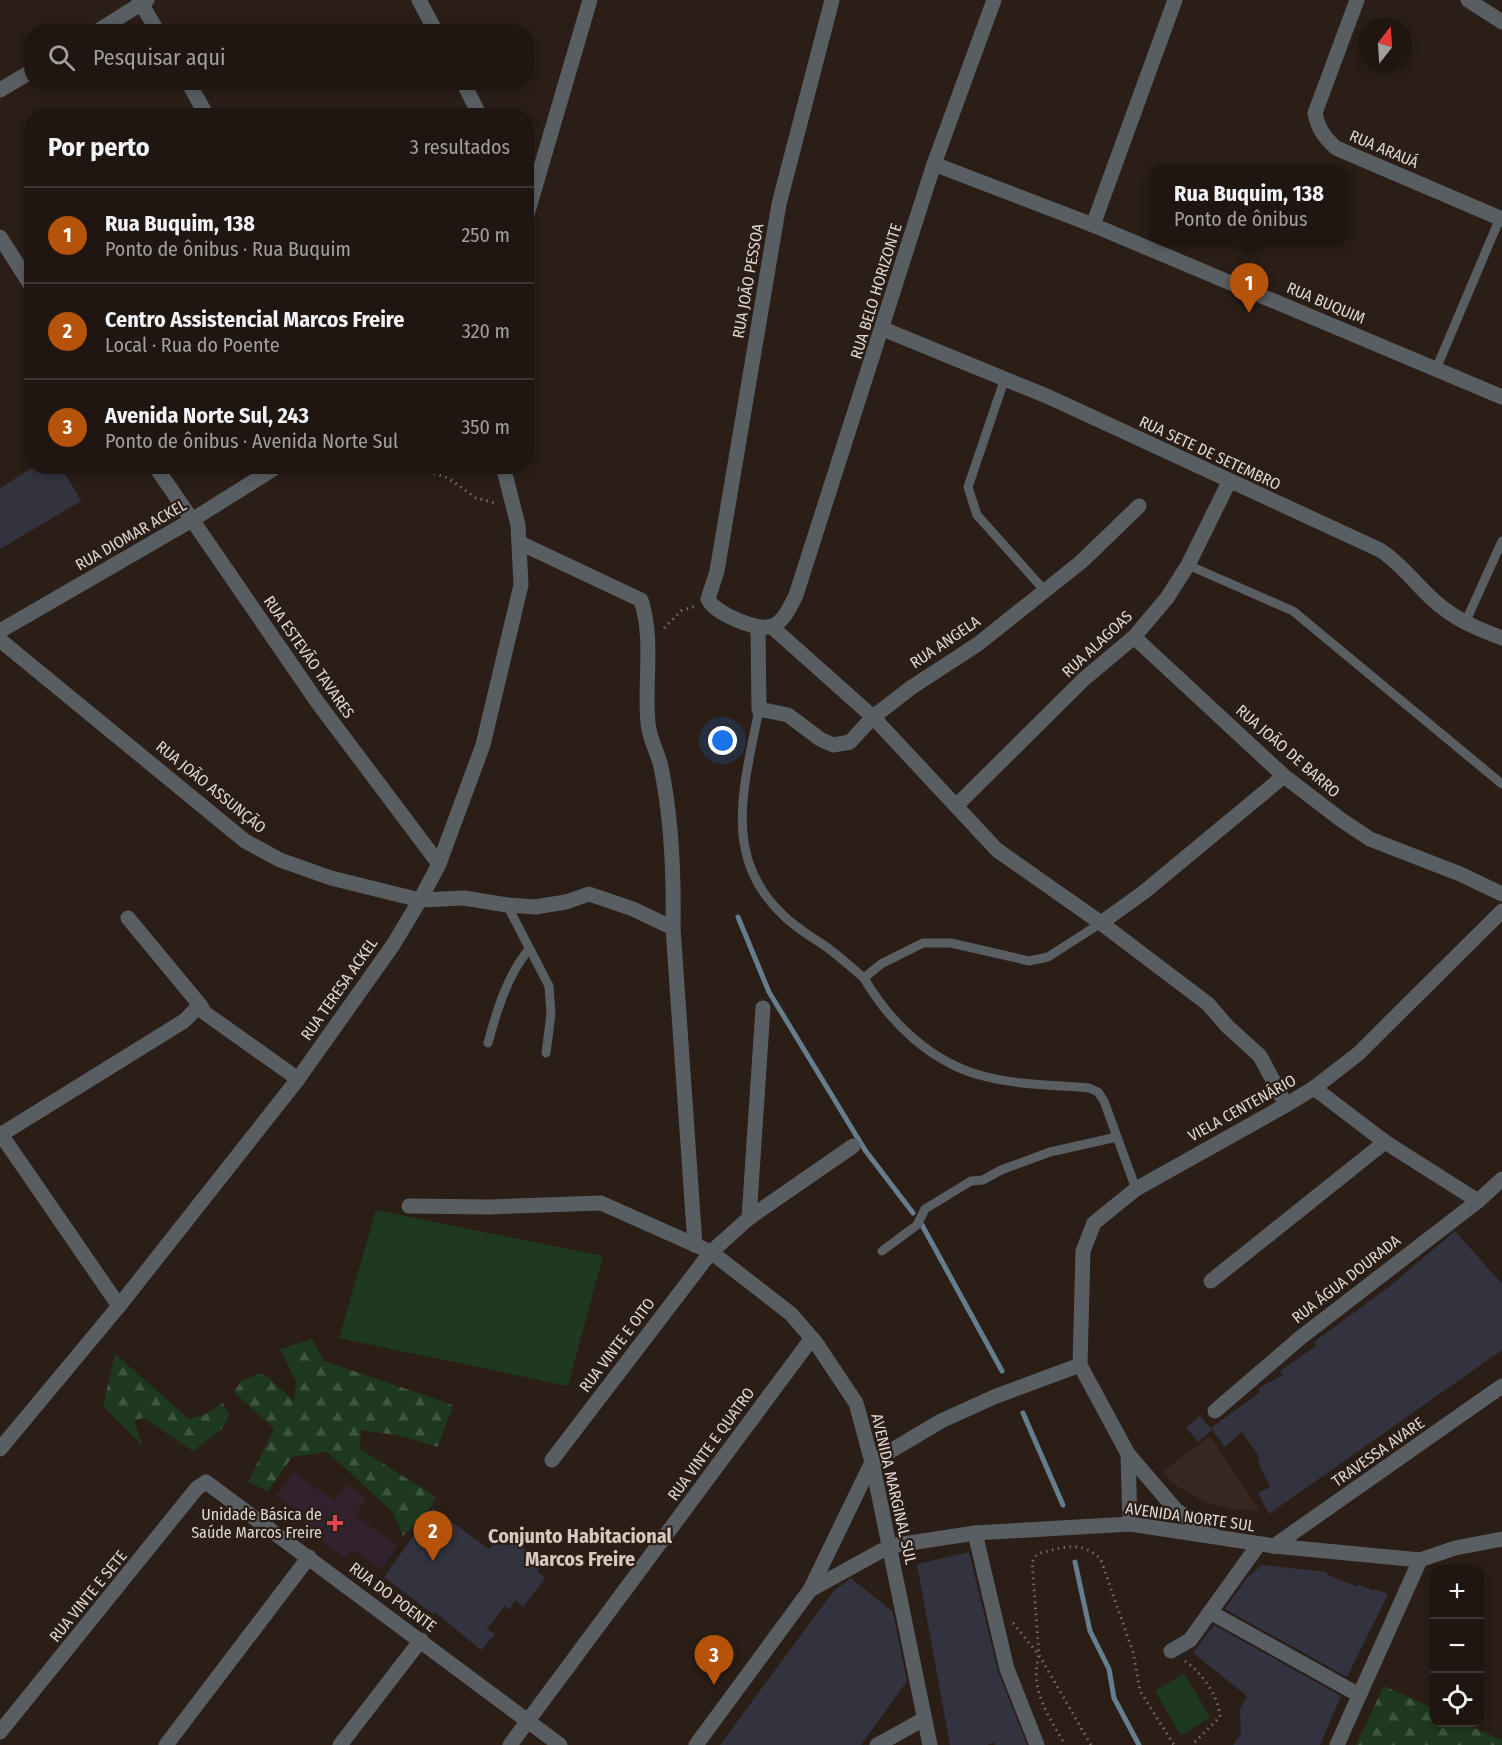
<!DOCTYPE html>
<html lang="pt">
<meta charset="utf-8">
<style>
:root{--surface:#201611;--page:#2d231f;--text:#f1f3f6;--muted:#a29f9f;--line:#3d3531;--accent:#b45309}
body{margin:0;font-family:"Fira Sans Condensed",sans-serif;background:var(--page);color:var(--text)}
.controls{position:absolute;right:18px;bottom:18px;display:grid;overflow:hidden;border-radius:12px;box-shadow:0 3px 9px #0003}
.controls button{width:54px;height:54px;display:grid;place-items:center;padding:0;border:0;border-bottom:2px solid var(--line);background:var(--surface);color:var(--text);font:30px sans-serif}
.compass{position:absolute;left:1358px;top:18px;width:54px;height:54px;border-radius:50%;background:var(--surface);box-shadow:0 3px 9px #0003;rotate:17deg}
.you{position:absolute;left:723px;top:741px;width:21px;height:21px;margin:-15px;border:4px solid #fff;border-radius:50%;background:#1a73e8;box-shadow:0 0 0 9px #1a73e833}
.badge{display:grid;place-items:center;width:39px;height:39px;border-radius:50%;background:var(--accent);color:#fff;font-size:20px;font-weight:700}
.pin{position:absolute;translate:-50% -50px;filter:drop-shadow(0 2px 3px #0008)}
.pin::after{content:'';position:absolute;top:32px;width:21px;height:18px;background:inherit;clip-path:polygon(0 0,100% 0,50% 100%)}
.popup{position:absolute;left:1150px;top:166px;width:198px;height:78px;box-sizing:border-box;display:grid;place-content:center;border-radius:12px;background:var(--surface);filter:drop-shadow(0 2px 4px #0005);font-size:20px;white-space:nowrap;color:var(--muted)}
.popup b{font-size:22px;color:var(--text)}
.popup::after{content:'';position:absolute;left:50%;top:100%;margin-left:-12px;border:12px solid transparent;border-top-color:var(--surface)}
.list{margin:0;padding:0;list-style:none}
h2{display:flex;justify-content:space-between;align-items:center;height:78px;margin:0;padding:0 24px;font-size:26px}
h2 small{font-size:20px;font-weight:400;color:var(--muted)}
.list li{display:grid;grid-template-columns:39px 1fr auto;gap:18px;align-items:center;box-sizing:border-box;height:96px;padding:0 24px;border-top:2px solid var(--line)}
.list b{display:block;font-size:22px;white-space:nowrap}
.list p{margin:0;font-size:20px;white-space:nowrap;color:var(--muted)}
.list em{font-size:20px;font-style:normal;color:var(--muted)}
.icon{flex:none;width:33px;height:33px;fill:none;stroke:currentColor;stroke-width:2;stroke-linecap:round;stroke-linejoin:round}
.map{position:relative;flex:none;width:1502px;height:1745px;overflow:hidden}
.search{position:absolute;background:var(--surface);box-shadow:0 3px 9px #0003;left:24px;top:24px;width:510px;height:66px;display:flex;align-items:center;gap:15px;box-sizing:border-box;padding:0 21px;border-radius:24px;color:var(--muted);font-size:22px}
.panel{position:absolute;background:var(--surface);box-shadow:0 3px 9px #0003;left:24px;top:108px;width:510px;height:366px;border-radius:24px}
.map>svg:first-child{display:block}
</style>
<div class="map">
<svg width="1502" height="1745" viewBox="0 0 1502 1745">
<defs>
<pattern id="forest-firs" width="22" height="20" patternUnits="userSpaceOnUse" patternTransform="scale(1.5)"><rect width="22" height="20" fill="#1e391f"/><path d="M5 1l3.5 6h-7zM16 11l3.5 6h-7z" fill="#3e553f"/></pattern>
</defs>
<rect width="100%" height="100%" fill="#2a1e17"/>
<polygon fill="#382721" points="1210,1436 1260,1511 1231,1509 1207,1503 1173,1484 1162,1472"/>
<polygon fill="#32222d" points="294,1472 335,1501 346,1484 366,1498 355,1516 398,1545 381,1570 358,1552 348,1552 345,1558 302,1526 307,1519 276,1495"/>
<g fill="url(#forest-firs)">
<polygon points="312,1339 324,1361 453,1405 438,1447 401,1436 361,1430 360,1449 436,1497 428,1512 403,1536 393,1512 327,1452 292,1457 268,1491 248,1482 274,1429 234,1392 242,1380 263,1373 294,1401 296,1381 280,1349"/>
<polygon points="115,1354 189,1419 204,1415 223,1403 229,1415 222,1429 193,1451 144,1418 134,1420 142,1445 103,1406"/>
<polygon points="1384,1686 1434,1709 1434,1722 1463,1723 1502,1740 1502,1745 1356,1745"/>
</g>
<g fill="#1e391f">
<polygon points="376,1210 603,1256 568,1386 339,1338"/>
<polygon points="1184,1673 1210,1717 1181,1736 1155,1691"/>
</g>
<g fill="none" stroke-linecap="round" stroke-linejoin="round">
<g stroke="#657d8d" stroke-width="5">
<polyline points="738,917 769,992 865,1150 913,1213"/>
<polyline points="922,1225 1002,1371"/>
<polyline points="1023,1413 1063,1505"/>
<polyline points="1075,1562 1090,1631 1109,1669 1114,1698 1139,1745"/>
</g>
</g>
<g fill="#333340">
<polygon points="35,466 61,466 81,501 0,549 0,488"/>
<polygon points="1455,1231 1502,1284 1502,1350 1269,1514 1258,1493 1270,1487 1257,1460 1260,1458 1242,1432 1225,1447 1211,1428 1260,1392 1258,1389 1282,1375 1280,1371 1316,1346 1314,1342 1390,1286"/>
<polygon points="1200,1416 1212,1430 1198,1442 1186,1427"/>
<polygon points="433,1508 489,1549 502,1533 543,1562 537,1571 545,1578 523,1607 515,1600 510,1610 505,1606 487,1629 495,1634 481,1650 435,1612 433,1614 384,1577"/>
<polygon points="969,1552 998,1671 1027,1745 995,1745 994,1742 987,1745 950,1745 917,1564"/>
<polygon points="1262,1565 1327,1572 1326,1574 1357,1587 1358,1584 1374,1591 1375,1589 1388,1594 1347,1677 1225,1609 1247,1578"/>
<polygon points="851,1578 893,1612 907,1681 861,1745 720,1745 821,1608 835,1590"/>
<polygon points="1214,1625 1341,1696 1320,1745 1233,1745 1241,1734 1240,1709 1247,1696 1193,1653"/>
</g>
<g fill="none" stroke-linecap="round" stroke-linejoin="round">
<g stroke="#766c66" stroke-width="3" stroke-dasharray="1.5 4.5" stroke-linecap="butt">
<polyline points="411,466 448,478 476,498 495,503"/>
<polyline points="664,628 681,611 695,606"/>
<path d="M1013,1623L1039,1655C1029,1690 1049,1716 1065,1745"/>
<path d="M1185,1661C1202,1673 1219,1697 1220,1717L1192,1745"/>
<path d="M1091,1745L1039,1655L1032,1562L1037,1554C1060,1548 1083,1539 1101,1560L1133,1652L1140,1691L1174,1745"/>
</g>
<g stroke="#595e63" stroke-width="9">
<polyline points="1436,369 1500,218"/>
<polyline points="1005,378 968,487 977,515 1045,591"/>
<polyline points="1188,565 1293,611 1502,784"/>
<polyline points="1465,623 1502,541"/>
<path d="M759,709C745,784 720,857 784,916C796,928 811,936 825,946C839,956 851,967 864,978L881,964L923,943H951L1029,961L1048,957L1101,923"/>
<polyline points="507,905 549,986 551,1014 546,1053"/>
<path d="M864,978C890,1023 932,1063 983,1076C1017,1085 1054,1085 1089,1088L1098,1092L1104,1101L1136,1189"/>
<path d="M488,1043C497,1010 507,976 529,949"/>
<polyline points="882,1251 917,1225 925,1209 971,1181 983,1180 1001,1170 1050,1152 1117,1137"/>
</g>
<g stroke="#595e63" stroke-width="15">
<polyline points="139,0 158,32"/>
<polyline points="419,0 436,32"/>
<path d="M832,0L779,204L717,571L708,599C714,613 758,632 772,626C784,622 791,605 796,595L934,164L994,0"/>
<path d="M1357,0L1315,113C1318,129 1325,138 1336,148L1502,219"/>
<polyline points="1468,0 1502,22"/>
<polyline points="96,32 147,0"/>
<polyline points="188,82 207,116"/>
<polyline points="463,82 480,116"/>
<polyline points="0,90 32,71"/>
<polyline points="934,164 1093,225 1502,397"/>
<polyline points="526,218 590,0"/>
<polyline points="1093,225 1175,0"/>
<polyline points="0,237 32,287"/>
<path d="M883,329L1049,397L1380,550C1405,566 1420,591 1443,608C1461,622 1481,630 1502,638"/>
<polyline points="155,466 318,703 439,864"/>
<path d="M520,543L641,600C654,640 644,682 648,723C649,738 658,753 661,767C672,820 674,875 673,928L695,1245"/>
<polyline points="758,627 759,709 788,715 820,739 833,745 850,742 873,717 912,687 978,644 1081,562 1139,506"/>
<polyline points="772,627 873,717 997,850 1101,923 1208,1004 1227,1026 1260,1056 1286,1105"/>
<polyline points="0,631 192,520 278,466"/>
<polyline points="1134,637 1284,776 1340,819 1370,839 1460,874 1502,894"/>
<polyline points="0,640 245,841 280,860 331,878 420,900 464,898 507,905 535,907 566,902 589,894 633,909 673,928"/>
<polyline points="956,806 1084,679 1134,637 1167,598 1188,565 1229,482"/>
<polyline points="128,918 200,1005"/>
<polyline points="1101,923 1144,892 1284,776"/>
<polyline points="1314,1088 1385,1142 1478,1201"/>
<polyline points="0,1133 119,1306"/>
<polyline points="0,1135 184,1021 200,1005 205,1013 298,1079"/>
<polyline points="409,1206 490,1207 601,1203 711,1252 791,1314 816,1343 856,1403 872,1462 930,1745"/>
<polyline points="749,1218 763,1008"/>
<polyline points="1211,1281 1385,1142"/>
<polyline points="1215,1411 1300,1338 1478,1201 1502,1179"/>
<polyline points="0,1449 119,1306 298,1079 393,945 420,900 439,864 483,745 521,585 518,525 503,466"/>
<polyline points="1128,1454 1130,1524"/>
<polyline points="552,1460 711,1252 749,1218 853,1146"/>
<polyline points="975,1533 1007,1669 1037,1745"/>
<polyline points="1213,1535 1176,1510 1128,1454 1080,1365 1083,1251 1094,1223 1136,1189 1286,1105 1314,1088 1358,1054 1502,911"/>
<polyline points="1274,1546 1502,1386"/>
<polyline points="810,1590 872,1462 941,1421 994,1397 1080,1365"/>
<polyline points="1210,1612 1359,1695"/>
<polyline points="1171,1651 1190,1640 1259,1544"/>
<polyline points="0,1732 197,1488 206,1482 560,1745"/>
<polyline points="166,1745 309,1557"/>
<polyline points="340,1745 421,1640"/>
<polyline points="510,1745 812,1338"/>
<polyline points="696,1745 810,1590 890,1546 975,1533 1130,1524 1274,1546 1420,1560 1455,1548 1502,1539"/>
<polyline points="877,1745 924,1719"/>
<polyline points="1337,1745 1420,1560"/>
</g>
</g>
<path fill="#e0444e" stroke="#2a1e17" stroke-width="2" d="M332 1514h6v6h6v6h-6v6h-6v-6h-6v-6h6z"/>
<g text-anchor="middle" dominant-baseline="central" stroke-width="4.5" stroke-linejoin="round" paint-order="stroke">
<g font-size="16" fill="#dfd7d2" stroke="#2a1e17">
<text transform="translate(1384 149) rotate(23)">RUA ARAUÁ</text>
<text transform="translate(748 281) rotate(-80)">RUA JOÃO PESSOA</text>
<text transform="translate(876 291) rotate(-73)">RUA BELO HORIZONTE</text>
<text transform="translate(1326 303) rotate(23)">RUA BUQUIM</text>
<text transform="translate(1210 453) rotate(25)">RUA SETE DE SETEMBRO</text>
<text transform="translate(131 535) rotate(-30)">RUA DIOMAR ACKEL</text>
<text transform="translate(945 642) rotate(-34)">RUA ANGELA</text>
<text transform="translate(1097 644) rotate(-43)">RUA ALAGOAS</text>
<text transform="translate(309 657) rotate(55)">RUA ESTEVÃO TAVARES</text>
<text transform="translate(1288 751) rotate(41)">RUA JOÃO DE BARRO</text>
<text transform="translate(211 787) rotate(39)">RUA JOÃO ASSUNÇÃO</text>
<text transform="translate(339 989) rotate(-55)">RUA TERESA ACKEL</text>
<text transform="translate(1242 1108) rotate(-29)">VIELA CENTENÁRIO</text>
<text transform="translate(1346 1279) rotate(-38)">RUA ÁGUA DOURADA</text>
<text transform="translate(617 1345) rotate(-53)">RUA VINTE E OITO</text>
<text transform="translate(711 1444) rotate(-54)">RUA VINTE E QUATRO</text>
<text transform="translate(1378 1452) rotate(-35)">TRAVESSA AVARE</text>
<text transform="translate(894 1489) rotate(77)">AVENIDA MARGINAL SUL</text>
<text transform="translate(1190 1517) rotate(8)">AVENIDA NORTE SUL</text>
<text transform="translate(88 1596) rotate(-51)">RUA VINTE E SETE</text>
<text transform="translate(393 1597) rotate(37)">RUA DO POENTE</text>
</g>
<g font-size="16" fill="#dfd7d2" stroke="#2a1e17" text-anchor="end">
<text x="322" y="1514">Unidade Básica de<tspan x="322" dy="18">Saúde Marcos Freire</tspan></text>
</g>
<g font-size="20" font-weight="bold" fill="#d8c7be" stroke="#2a1e17">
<text x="580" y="1536">Conjunto Habitacional<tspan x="580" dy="23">Marcos Freire</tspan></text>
</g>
</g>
</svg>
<div class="controls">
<button>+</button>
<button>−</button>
<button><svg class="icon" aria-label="locate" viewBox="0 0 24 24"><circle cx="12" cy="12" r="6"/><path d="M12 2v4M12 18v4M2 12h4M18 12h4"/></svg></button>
</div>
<svg class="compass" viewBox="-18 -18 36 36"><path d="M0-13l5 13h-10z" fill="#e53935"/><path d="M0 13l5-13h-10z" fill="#a29f9f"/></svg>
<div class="you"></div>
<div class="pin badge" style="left:1249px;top:313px">1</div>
<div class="popup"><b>Rua Buquim, 138</b>Ponto de ônibus</div>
<div class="pin badge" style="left:433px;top:1561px">2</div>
<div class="pin badge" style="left:714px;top:1685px">3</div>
<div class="search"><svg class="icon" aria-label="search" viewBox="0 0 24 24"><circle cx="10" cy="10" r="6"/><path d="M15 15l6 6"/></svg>Pesquisar aqui</div>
<section class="panel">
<h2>Por perto<small>3 resultados</small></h2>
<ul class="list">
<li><span class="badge">1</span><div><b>Rua Buquim, 138</b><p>Ponto de ônibus · Rua Buquim</p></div><em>250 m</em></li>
<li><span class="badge">2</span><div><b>Centro Assistencial Marcos Freire</b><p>Local · Rua do Poente</p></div><em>320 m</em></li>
<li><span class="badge">3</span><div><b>Avenida Norte Sul, 243</b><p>Ponto de ônibus · Avenida Norte Sul</p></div><em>350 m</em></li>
</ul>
</section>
</div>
